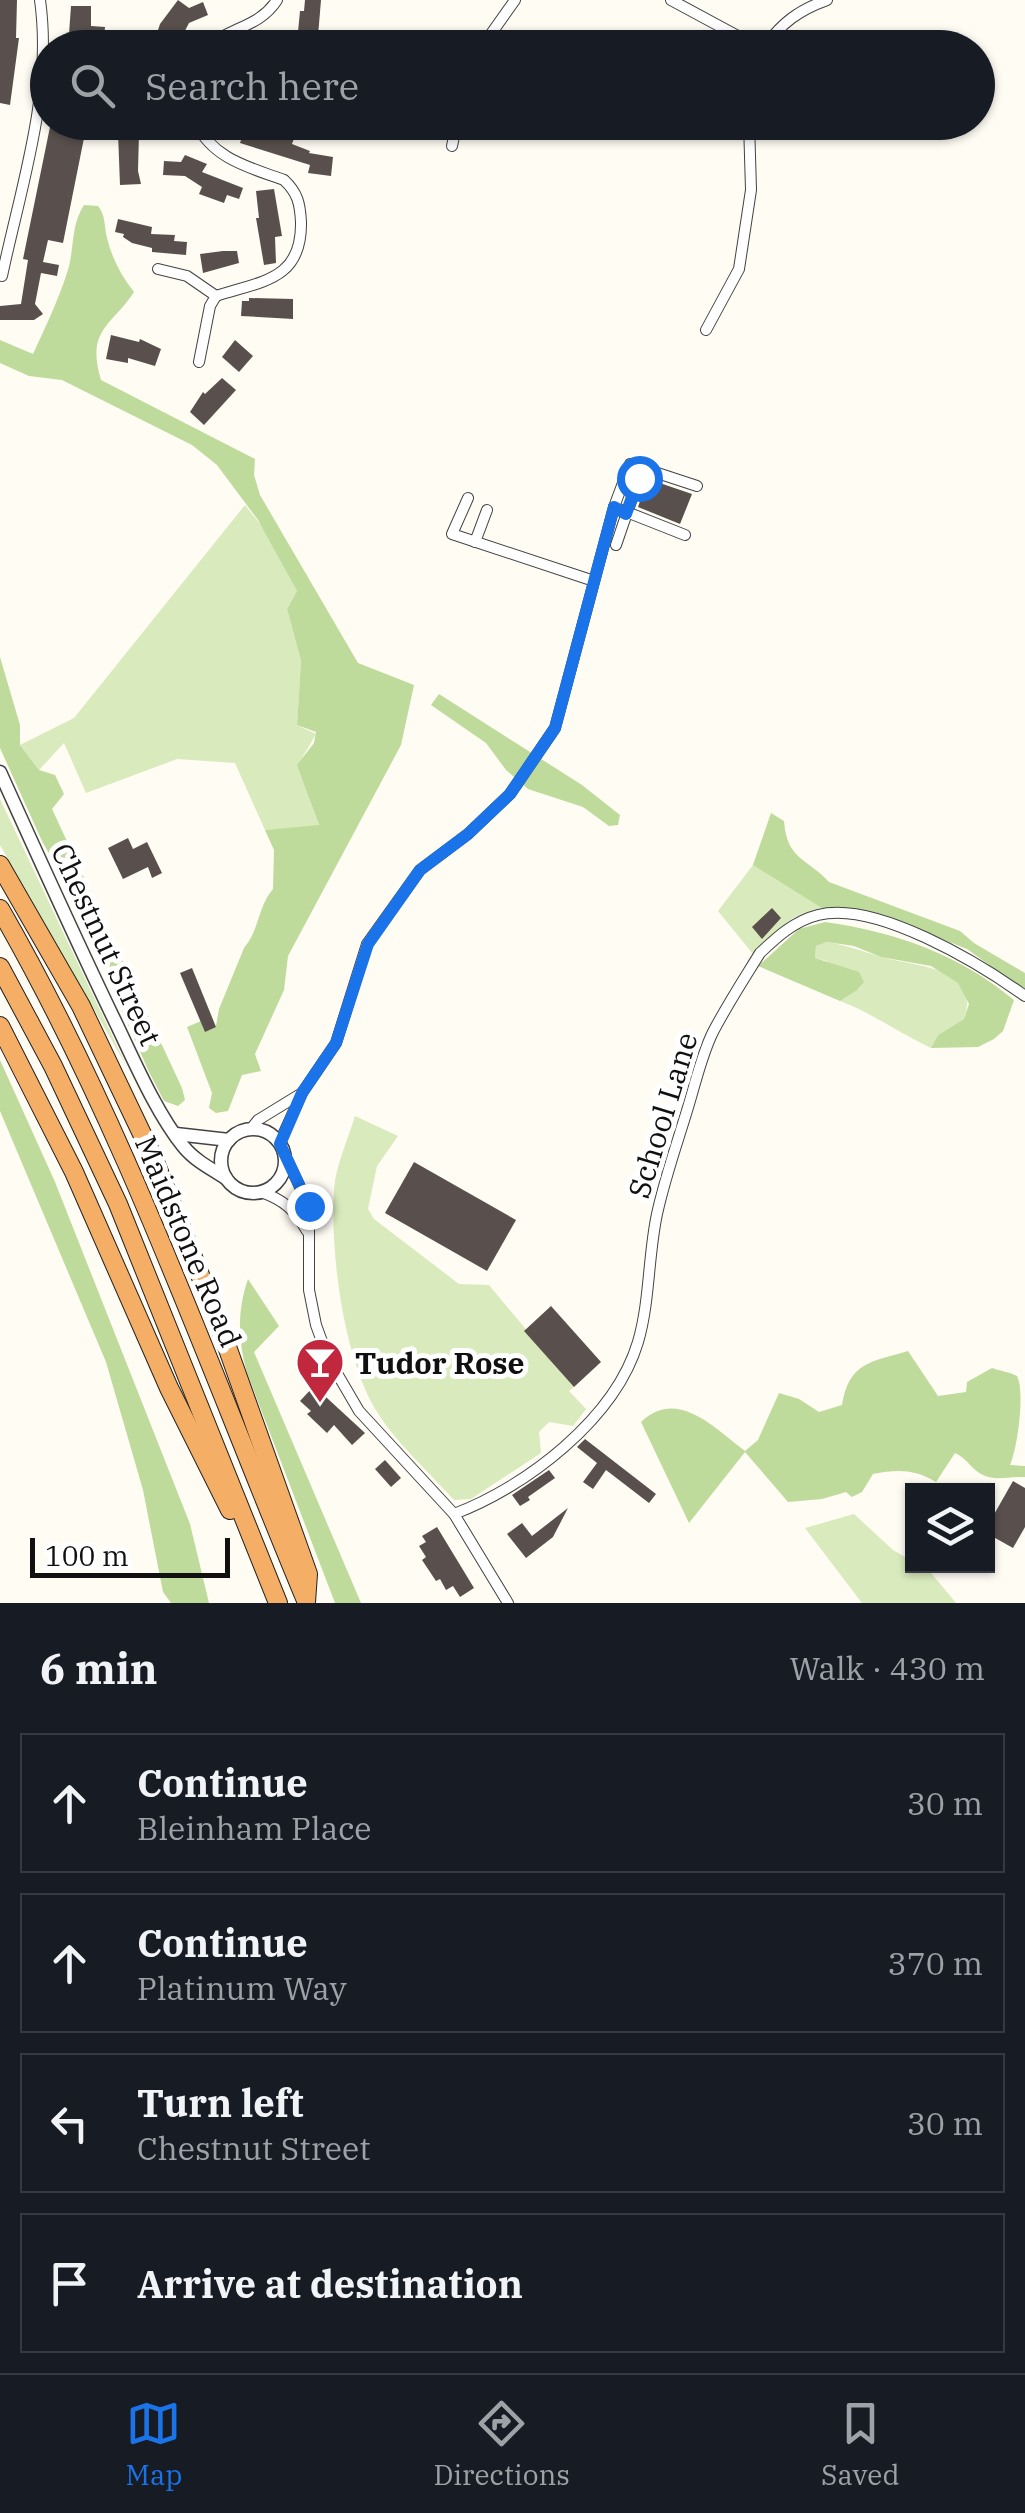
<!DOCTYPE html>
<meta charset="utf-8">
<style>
:root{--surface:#171b24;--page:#20242c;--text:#f1f3f6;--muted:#9ea1a6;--line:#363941;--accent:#1a73e8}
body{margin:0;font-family:"IBM Plex Serif",serif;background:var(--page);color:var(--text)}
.controls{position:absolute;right:30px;bottom:30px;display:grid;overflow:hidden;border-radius:0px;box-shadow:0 2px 8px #0004}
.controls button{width:90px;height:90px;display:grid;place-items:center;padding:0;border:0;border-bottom:2px solid var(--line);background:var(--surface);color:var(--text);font:50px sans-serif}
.scale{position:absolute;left:30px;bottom:25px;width:200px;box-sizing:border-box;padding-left:10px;border:5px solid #101010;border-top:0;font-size:28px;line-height:35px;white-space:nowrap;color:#101010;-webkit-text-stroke:8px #fff;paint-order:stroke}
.stop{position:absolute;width:30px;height:30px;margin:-22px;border:8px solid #1a73e8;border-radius:50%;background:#fff}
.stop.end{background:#1a73e8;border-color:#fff;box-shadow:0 2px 10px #0008}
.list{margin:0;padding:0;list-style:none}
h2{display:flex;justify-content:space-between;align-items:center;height:130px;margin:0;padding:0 40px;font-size:42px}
h2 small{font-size:32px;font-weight:400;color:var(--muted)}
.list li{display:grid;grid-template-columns:65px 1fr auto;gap:30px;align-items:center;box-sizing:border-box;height:140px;margin:0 20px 20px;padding:0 20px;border:2px solid var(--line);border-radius:0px}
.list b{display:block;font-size:38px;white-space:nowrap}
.list p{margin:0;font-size:32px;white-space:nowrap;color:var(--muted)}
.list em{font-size:32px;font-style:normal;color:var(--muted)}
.icon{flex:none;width:55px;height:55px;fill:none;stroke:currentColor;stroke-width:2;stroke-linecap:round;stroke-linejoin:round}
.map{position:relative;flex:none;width:1025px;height:1603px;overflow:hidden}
.search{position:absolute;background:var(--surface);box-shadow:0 2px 8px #0004;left:30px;right:30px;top:30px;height:110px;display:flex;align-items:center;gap:25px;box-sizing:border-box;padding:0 35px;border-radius:55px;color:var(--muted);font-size:38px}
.sheet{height:770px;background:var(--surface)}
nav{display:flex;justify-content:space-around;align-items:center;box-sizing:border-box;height:140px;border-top:2px solid var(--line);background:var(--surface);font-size:28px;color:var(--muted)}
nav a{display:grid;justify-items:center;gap:5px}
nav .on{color:var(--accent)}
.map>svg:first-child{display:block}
</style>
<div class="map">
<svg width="1025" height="1603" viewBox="0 0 1025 1603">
<rect width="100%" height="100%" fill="#fffcf4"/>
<g fill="#d9eabd">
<polygon points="245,505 264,529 297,591 287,609 301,661 297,725 316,734 298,765 319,826 265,830 235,763 177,759 86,793 64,743 39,770 20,745 74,718"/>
<polygon points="0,799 127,1067 0,845"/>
<polygon points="763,837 822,908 791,919 753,954 718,911 753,865"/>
<path d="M827,942C847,945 863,952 882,957C915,967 982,966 964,1019L938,1035L931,1048C899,1033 872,1013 840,1001L856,991L827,961L815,958L816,946Z"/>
<path d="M355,1116L398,1136L377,1166L368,1209L374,1219L459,1284L489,1285L574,1387L569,1391L586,1409L573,1426L549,1422L539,1432L541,1453L471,1499L454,1500C427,1470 394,1441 374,1407C343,1352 330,1252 334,1189C336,1165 348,1139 355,1116Z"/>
<polygon points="854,1514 893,1550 912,1561 912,1566 927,1568 956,1603 862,1603 805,1528"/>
</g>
<g fill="#bedb9c">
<path d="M84,205L98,206C106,216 104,226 107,238C112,258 121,276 134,292C111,327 86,329 101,380L255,459L254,475L260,495L358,663L414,685L401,745L288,956L284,990L255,1054L261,1071L242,1075L228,1111L216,1113L209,1108L212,1093L187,1027L201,1021L205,1031L216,1026L219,1009L244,948C259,931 258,906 273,889L274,850L265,830L319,825L297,765L314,743L316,732L297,725L301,661L287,609L297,591L258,520L217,465L192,445L62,380L29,376L0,363V340L33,354C45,328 58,301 67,273C75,249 70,227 84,205Z"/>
<polygon points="0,657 20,725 20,745 39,770 55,775 64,794 52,809 182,1088 185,1100 178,1106 164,1101 149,1072 67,886 42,841 0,748"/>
<polygon points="439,694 582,785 620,815 618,825 609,826 583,807 528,789 506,770 486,743 431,705"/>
<path d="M771,813L784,821C787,860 806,857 829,882L960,931L974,943L1025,973V991L967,949L891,919L822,908L753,865Z"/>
<path d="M825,922C896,932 958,954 1014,1000L1003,1031L994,1039L978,1047L931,1048L938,1035L964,1019L969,1004L958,983L931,966L881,957L854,946L827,942L816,946L815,958L859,972L864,982L856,991L840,1001L758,966L799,929Z"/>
<polygon points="0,1060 55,1182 190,1524 209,1603 171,1603 163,1592 143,1490 106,1362 0,1111"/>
<path d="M248,1279L279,1326L254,1352L361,1603H335L247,1373C238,1341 237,1311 248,1279Z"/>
<path d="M908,1351L938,1396L966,1392L967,1382L992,1368C1000,1371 1010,1372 1017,1376C1025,1391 1018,1446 1010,1465L1025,1466V1477C1011,1476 994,1482 981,1474C971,1469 967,1458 955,1453L936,1482C915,1469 897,1469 873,1474L862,1492L852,1497L846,1492L822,1499L788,1502L745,1452L689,1523L641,1422C678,1387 715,1429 745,1451L758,1440L779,1393L799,1399L819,1412L842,1405C849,1362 871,1362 908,1351Z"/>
</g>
<g fill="#59504d">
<polygon points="0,0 17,0 16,38 19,38 10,105 0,103"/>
<polygon points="178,0 189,8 203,2 208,15 189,23 176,48 152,48 160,24"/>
<polygon points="305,0 321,0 317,48 305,46 307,32 298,32 300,11 304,11"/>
<polygon points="71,6 91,6 91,26 105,27 104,38 84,37 83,48 68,48"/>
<polygon points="51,122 86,128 63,243 48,240 43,262 59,265 57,276 41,273 35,304 43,314 34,320 0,320 0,306 21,304 28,260 23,259"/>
<polygon points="206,122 232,122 271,136 274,126 296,133 292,144 310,151 309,153 333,157 331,176 308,173 310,165 240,143 241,140"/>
<polygon points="118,133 139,133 138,171 141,184 120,185"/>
<polygon points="185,155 207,164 202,172 243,188 239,199 227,195 224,203 199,194 202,187 185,176 163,175 164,161 181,162"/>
<polygon points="274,189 282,236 275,237 276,263 264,265 256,218 259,218 256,191"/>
<polygon points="118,219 152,227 151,234 175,235 174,241 187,242 186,255 152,252 152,248 132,243 123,237 124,234 115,232"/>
<polygon points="223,251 237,251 239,263 203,273 200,254"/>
<polygon points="249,298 293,299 293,319 241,316 242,301 249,301"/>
<polygon points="111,335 139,342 140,339 161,349 155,366 128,358 128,363 106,359"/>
<polygon points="235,340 253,356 239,372 222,357"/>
<polygon points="222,378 236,390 204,425 190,412 203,392 205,394"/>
<polygon points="648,479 692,494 680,524 638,507"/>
<polygon points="128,838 133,849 147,842 162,873 152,878 148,867 123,879 108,848"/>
<polygon points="772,908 781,918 762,939 752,927"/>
<polygon points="192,968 216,1027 205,1032 180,973"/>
<polygon points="414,1162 516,1220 487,1271 385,1213"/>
<polygon points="551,1306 601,1362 574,1387 524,1331"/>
<polygon points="314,1386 365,1433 352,1445 334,1425 327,1433 307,1414 311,1411 300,1401"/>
<polygon points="585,1439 656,1494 649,1503 606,1470 593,1489 583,1482 597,1463 577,1447"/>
<polygon points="385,1460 401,1478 391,1487 375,1469"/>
<polygon points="549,1470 555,1478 528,1497 530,1500 520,1506 512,1495"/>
<polygon points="1013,1481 1025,1488 1025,1527 1013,1548 988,1534 988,1525"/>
<polygon points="568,1508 553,1537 526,1558 507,1534 522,1523 532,1536"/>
<polygon points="437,1527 474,1588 460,1597 453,1586 446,1590 440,1579 436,1581 422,1560 426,1557 419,1546 426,1542 422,1536"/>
</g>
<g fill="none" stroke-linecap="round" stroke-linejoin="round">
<g stroke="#434343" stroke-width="12">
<g id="minor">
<polyline points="671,0 760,48"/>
<path d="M206,48C229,27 259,28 277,0"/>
<polyline points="481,48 515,0"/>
<path d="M764,48C781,23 799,10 827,0"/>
<path d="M195,122C213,159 248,167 284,180C298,193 300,204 301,222C302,281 261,281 216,296L210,306L199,362"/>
<polyline points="452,146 457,122"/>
<polyline points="158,269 187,276 216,296"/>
<path d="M2,276C21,186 53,93 40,0"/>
<polyline points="706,330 739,269 751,190 749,122"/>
<polyline points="468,498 452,534 594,581"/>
<polyline points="614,507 685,535"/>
<polyline points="475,542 487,510"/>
<polyline points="616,545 639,478"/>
<polyline points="250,1130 258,1120 302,1093"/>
<polyline points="279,1144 302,1093 336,1043 367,944 420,870 468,834 510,794 555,728 614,507 630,464 697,486"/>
<polyline points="284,1153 309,1206 309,1290 316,1325 328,1358 359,1411 454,1514 508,1603"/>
<path d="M261,1192C284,1200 295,1210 307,1231"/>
<path d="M454,1514C526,1487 615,1419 638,1342C650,1301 648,1256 657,1214C665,1177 678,1141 689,1104C696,1081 702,1054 713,1032C727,1005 744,979 760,953C777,937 794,921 818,915C875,900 979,963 1025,996"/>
</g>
</g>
<g stroke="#434343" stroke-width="15">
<g id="tertiary">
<path d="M0,772C37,854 74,936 113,1017C133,1058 155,1111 183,1146C194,1160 211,1169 226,1178"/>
<circle cx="253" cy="1161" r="32"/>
<polyline points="176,1134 229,1140"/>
</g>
</g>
<g stroke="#212121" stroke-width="20">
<g id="trunk">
<polyline points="0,865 81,1006 153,1157 214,1310 308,1574 306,1602"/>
<path d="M0,909C126,1128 208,1366 305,1598"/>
<polyline points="0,967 53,1066 118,1204 278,1603"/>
<polyline points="0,1026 74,1172 169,1388 230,1510"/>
</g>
</g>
<use href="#minor" stroke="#fff" stroke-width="10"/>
<use href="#tertiary" stroke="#fff" stroke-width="12"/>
<use href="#trunk" stroke="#f5ae65" stroke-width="18"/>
</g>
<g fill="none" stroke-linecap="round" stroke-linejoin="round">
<polyline stroke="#1a73e8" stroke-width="12" points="309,1206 280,1144 302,1093 336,1043 368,944 420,870 468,834 510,794 555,728 614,507 626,514 639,478"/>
</g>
<defs>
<g id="bar-pin" transform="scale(2.5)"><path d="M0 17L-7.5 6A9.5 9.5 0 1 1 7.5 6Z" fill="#c1283e" stroke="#fff"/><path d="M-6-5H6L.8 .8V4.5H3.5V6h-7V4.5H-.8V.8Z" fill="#fff"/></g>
</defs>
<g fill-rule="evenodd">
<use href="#bar-pin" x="320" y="1362"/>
</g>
<g text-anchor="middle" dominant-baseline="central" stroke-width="10" stroke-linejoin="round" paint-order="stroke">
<g font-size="30" fill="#101010" stroke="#fff">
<text transform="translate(107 944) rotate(65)">Chestnut Street</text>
<text transform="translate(662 1115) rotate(-73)">School Lane</text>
<text transform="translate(189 1241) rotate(67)">Maidstone Road</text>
</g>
<g font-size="30" font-weight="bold" fill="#101010" stroke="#fff" text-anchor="start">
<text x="355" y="1362">Tudor Rose</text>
</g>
</g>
</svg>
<div class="controls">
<button><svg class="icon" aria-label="layers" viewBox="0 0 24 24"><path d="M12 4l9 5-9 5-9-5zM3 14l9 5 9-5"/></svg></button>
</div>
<div class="scale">100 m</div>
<div class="stop" style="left:639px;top:478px"></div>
<div class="stop end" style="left:309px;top:1206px"></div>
<div class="search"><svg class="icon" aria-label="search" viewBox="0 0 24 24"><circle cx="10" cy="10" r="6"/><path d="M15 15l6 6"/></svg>Search here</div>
</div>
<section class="sheet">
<h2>6 min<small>Walk · 430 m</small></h2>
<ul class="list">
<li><svg class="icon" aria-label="ahead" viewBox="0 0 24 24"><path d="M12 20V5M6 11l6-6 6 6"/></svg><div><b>Continue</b><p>Bleinham Place</p></div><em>30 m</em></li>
<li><svg class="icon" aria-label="ahead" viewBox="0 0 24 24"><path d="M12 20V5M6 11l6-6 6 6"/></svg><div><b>Continue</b><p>Platinum Way</p></div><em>370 m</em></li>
<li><svg class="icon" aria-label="left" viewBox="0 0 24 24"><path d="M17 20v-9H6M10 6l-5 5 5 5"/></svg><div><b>Turn left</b><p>Chestnut Street</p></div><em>30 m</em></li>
<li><svg class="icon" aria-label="arrive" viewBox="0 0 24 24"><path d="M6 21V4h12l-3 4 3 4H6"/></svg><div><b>Arrive at destination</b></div></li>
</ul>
</section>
<nav>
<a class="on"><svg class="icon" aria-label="map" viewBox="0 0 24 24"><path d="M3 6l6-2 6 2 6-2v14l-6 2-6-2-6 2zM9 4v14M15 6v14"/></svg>Map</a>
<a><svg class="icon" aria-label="directions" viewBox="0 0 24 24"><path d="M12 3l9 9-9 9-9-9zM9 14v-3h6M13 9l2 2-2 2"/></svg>Directions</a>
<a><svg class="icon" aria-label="saved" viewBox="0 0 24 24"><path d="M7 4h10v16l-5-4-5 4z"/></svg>Saved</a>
</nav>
